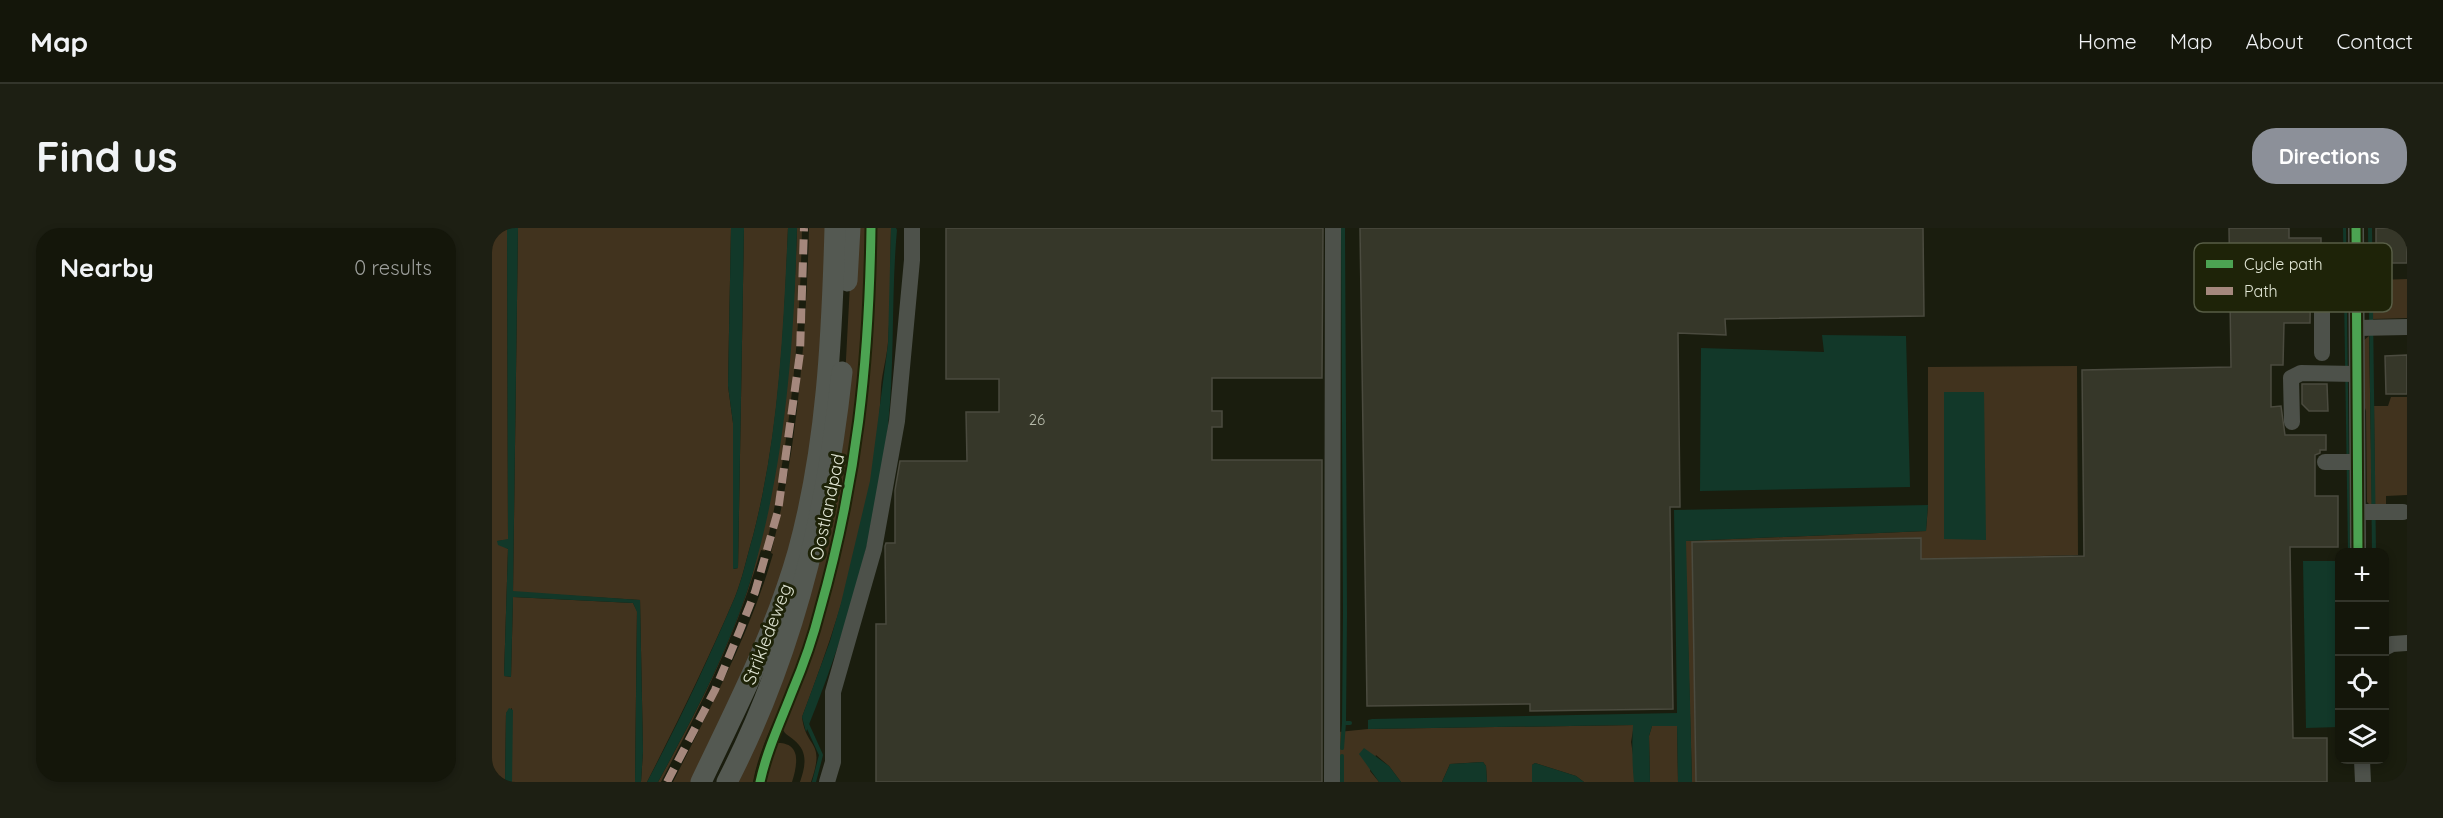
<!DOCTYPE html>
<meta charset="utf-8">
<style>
:root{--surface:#14160a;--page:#1d1f13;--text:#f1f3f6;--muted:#9d9f9c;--line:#33352b;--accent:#8c9099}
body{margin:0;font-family:Quicksand,sans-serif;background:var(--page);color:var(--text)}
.controls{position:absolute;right:18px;bottom:18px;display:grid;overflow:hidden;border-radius:12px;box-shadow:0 3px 9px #0003}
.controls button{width:54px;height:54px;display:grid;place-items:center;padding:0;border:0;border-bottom:2px solid var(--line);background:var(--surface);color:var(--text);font:30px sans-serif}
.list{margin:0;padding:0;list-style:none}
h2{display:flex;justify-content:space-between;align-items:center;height:78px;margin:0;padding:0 24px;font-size:26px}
h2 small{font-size:20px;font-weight:400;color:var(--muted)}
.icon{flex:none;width:33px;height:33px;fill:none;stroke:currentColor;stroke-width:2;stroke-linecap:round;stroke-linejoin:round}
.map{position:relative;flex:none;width:1915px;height:554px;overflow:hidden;border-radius:24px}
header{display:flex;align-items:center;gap:36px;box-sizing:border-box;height:84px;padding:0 30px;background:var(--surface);border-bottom:2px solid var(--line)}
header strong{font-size:28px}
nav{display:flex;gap:33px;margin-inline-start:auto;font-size:21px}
.intro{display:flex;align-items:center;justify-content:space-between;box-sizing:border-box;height:144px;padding:0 36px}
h1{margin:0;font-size:42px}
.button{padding:15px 27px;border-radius:24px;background:var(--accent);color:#fff;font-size:21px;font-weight:700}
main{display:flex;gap:36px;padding:0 36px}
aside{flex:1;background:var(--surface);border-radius:24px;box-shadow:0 3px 9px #0003}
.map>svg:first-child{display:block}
</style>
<header>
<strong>Map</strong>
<nav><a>Home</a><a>Map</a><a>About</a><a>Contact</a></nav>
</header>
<div class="intro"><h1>Find us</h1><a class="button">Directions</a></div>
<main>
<aside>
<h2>Nearby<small>0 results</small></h2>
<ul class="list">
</ul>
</aside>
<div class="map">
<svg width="1915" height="554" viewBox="0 0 1915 554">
<rect width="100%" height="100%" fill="#1a1d0e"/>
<g fill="#41331e">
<polygon points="0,0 15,0 16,312 5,313 16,321 12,448 19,449 21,369 141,375 145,383 143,554 20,554 20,480 14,485 13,554 0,554"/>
<path d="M26,0H239L236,158L241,195L242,341L246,340L252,0H296C292,103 287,207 261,308C255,328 251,349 243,369C216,432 186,493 155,554H149L151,523L148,372L21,364Z"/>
<path d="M305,0H310C308,109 298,217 273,323L269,322C246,402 210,476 171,550L169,554H166C201,490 237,422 259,351C264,333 268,313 272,294C293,197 302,99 305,0Z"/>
<path d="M317,0H338L328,168L297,337L204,554H181C218,480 258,406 281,326L279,325C306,218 314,110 317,0Z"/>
<path d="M361,0H377L376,19C372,135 363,253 330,366C320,396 311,427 299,456C285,488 267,520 261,554H244L353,150Z"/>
<path d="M383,0H399C398,38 399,76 396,114C395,129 390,144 389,159C385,271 350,385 310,489C314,522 334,511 319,554H308C313,539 317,524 302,512C296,507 292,506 289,498C359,336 380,176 383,0Z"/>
<polygon points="1881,44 1887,52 1915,51 1915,90 1881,91"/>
<polygon points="1877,108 1880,279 1875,274 1874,183 1873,180 1871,113"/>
<polygon points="1585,138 1586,327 1435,331 1438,554 1200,554 1193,313 1434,303 1436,277 1436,139"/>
<polygon points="1899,169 1915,169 1915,267 1894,268 1894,279 1883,279 1882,178 1896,178"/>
<polygon points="1142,497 1139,514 1143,539 1142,554 1092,554 1084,548 1043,535 1040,537 1040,554 995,554 994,538 991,534 958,536 950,554 909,554 897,538 884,527 878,543 887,554 846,554 846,504 876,501"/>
<polygon points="1160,498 1185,498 1186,554 1158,554 1157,508"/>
<path d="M286,515C310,515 305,538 300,554H274L281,518Z"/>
</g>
<g fill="#123829">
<polygon points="15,0 26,0 21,363 148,372 151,523 149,554 143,554 145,384 141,375 21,369 19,449 12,448 16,321 6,317 5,313 16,311"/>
<polygon points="239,0 252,0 246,340 241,341 241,195 236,158"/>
<path d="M296,0H305C302,117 293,239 259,351C237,422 201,490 166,554H155C187,494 216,432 243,369C251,349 255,328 261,308C287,207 291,103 296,0Z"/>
<path d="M399,0H404L405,2C399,67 403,133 396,198C384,304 354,406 314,504L310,489L338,413L349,375L378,253L396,116Z"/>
<polygon points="1851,0 1854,0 1858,325 1856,324"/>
<polygon points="1876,0 1880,0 1884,325 1880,324"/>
<polygon points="1330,107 1414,108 1418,259 1208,263 1209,120 1332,124"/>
<polygon points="1452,164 1492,164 1494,312 1452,311"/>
<path d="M1436,277L1434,303L1194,313L1200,554H1186L1185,498H1160L1157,508L1158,554H1142C1140,536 1140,514 1141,497L876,501V492L880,491L1185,485L1182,282Z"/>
<polygon points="1811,333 1844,333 1847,499 1814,500"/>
<polygon points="17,480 21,482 20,554 13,554 14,485"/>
<polygon points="872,520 897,538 909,554 887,554 867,526"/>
<polygon points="991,534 994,538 995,554 950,554 958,536"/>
<polygon points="1043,535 1084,548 1092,554 1040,554 1040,537"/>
</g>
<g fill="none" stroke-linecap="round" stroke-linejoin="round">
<g stroke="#123829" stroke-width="4">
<polyline points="852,495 858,495"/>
<polyline points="315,496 329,527 322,554"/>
<polyline points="850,520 852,495 853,385 851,0"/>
<polyline points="850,554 850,528"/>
</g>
</g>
<g fill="#363729" stroke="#4b4b3f" stroke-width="1.5">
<polygon points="454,0 831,0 830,150 720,150 720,183 730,183 730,199 720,199 720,232 830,232 830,554 384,554 384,396 394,396 393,318 394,315 403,315 403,262 408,233 475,233 474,184 507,184 507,151 454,151"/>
<polygon points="868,0 1431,0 1432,88 1233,91 1234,107 1186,105 1188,279 1178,279 1181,481 1038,483 1038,476 875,478"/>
<polygon points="1737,0 1797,0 1797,10 1829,10 1829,17 1831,17 1831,34 1819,34 1818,95 1792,95 1791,137 1779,137 1779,179 1789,178 1793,207 1834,207 1834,222 1828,222 1828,225 1823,227 1823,268 1846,268 1846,319 1798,319 1801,510 1835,510 1835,554 1204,554 1200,314 1429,310 1429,331 1592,328 1590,142 1739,139"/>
<rect x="1884" y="0" width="31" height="35"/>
<polygon points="1915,127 1915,166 1894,166 1893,128"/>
<polygon points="1810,156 1835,156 1836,183 1817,183 1810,176"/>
</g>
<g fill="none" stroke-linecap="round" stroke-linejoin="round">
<g stroke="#4d514a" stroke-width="16">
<polyline points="1864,0 1866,325"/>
<polyline points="1865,100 1915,99"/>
<polyline points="1830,125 1830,58 1864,55"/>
<polyline points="1800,194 1799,150 1809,145 1864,146"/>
<polyline points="1833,234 1865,234"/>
<polyline points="1866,284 1911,284"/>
<polyline points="1892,420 1900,416 1915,415"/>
<polyline points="1870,532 1871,554"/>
<polyline points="335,554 341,534 341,464 382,321 405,193 420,32 420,0"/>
<polyline points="840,554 841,0"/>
</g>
<g stroke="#545952" stroke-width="21">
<polyline points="355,53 358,0"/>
<path d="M209,554C245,478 283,405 306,324C335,219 340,108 343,0"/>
<path d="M235,554C301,426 335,286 350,144"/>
</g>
<polyline stroke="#a5887d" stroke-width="8" stroke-dasharray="15 8" stroke-linecap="butt" points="175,554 223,462 248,402 263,364 286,283 308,125 312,0"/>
<g stroke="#1e2308" stroke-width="13">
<g id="cycleway">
<polyline points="1864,0 1866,325"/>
<path d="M268,554C275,522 288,495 300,464C311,438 321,410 328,382C365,252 377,135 379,0"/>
</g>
</g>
<use href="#cycleway" stroke="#4ca352" stroke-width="9"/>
</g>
<g text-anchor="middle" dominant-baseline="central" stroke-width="6" stroke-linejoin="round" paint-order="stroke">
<g font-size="15" fill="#b6baaa">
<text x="545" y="191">26</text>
</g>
<g font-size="18" fill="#e1e6d5" stroke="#1e2308">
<text transform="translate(335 279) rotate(-78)">Oostlandpad</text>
<text transform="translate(275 406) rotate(-69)">Strikledeweg</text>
</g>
</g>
<rect x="1702" y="15" width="198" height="69" rx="9" fill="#1e2308" stroke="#585e46" stroke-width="1.5"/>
<rect x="1714" y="32" width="27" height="8" fill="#4ca352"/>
<rect x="1714" y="59" width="27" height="8" fill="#a5887d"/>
<g font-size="16" fill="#e1e6d5">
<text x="1752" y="42">Cycle path</text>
<text x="1752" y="69">Path</text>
</g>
</svg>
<div class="controls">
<button>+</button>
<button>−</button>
<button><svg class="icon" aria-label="locate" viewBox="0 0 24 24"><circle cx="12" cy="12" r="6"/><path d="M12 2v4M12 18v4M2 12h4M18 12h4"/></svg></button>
<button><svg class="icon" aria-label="layers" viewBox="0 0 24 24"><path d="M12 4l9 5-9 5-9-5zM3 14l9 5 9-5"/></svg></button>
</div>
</div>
</main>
